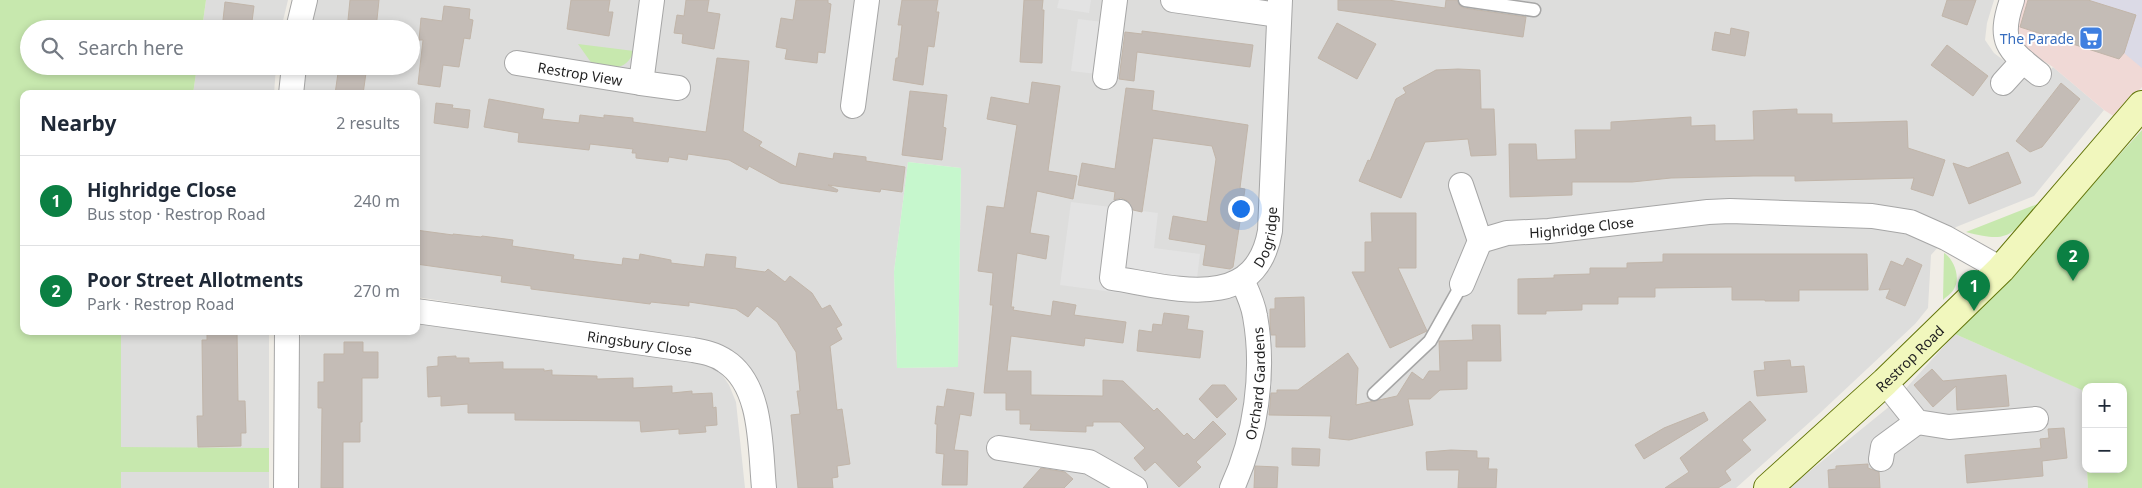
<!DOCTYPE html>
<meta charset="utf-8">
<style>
:root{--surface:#fff;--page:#f2f2f3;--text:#1f2937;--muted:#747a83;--line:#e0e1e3;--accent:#0b8043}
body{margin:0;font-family:"Noto Sans",sans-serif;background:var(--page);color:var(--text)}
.controls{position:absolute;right:15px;bottom:15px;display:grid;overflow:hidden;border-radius:10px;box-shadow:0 2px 8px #0003}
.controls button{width:45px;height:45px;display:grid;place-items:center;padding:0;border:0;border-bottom:1px solid var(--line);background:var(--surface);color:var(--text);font:25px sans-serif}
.you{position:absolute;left:1240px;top:208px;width:18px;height:18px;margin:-12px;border:4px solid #fff;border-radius:50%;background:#1a73e8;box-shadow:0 0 0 8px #1a73e833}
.badge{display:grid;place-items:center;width:32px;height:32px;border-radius:50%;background:var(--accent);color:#fff;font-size:16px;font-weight:700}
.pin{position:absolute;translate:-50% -41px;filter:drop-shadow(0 1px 2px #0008)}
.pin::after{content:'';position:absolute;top:26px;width:18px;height:15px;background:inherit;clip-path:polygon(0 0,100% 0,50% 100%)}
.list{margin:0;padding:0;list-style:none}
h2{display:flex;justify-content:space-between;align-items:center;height:65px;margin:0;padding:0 20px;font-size:21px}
h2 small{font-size:16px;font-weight:400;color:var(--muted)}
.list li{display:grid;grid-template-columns:32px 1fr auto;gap:15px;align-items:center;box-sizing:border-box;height:90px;padding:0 20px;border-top:1px solid var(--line)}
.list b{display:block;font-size:19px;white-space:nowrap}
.list p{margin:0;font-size:16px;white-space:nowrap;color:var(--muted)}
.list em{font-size:16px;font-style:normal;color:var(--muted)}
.icon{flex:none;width:28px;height:28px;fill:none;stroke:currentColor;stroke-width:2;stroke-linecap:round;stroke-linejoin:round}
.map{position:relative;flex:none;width:2142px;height:488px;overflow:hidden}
.search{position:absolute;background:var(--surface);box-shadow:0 2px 8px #0003;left:20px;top:20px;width:400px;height:55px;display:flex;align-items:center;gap:12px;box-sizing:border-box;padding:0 18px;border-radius:28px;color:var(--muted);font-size:19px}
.panel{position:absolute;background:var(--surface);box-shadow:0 2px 8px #0003;left:20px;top:90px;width:400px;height:245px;border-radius:10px}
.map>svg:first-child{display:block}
</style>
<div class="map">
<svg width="2142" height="488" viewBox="0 0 2142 488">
<rect width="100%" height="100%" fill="#f0ede6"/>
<g fill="#dddddc" fill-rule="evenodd">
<polygon points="206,0 288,0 281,29 202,29"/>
<path d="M314,0H1994L1987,23L1985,40L1994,53L2037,86L2053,67L2104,110L2034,196L1956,227L1931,255L1928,308L1915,324L1820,413L1736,488H770L763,409L713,343L693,338L416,297V94H301L302,66H411V29H302ZM908,162L961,168L958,367L897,368L894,272Z"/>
<polygon points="197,66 276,66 274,94 193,94"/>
<polygon points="416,323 705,364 719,370 729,385 736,402 745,488 291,488 295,347 302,333 304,331 416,331"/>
<rect x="121" y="331" width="148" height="157"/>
<polygon points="1955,334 2083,390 2088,488 1789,488 1890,406"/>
</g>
<polygon fill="#f0d9d6" points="2020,0 2142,0 2142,87 2115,117 2104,110 2053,67 2018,45 2014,20"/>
<g fill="#c7e8ae">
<polygon points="0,0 206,0 202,29 29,29 29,66 197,66 193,94 24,94 24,331 121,331 121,447 269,448 269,472 121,472 121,488 0,488"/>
<path d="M578,44L634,51C627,70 613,69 595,68Z"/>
<polygon points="2142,130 2142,488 2088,488 2087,469 2123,469 2123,387 2086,387 2086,447 2082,390 1955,334"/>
<path d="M2040,203C2010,235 2011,244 1966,232Z"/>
<path d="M1944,253C1954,259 1961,278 1954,289C1952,293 1946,297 1943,300Z"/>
</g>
<polygon fill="#c6f7cd" points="908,162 961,168 958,367 897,368 894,272"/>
<g fill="#e3e3e3">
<polygon points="1059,0 1091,0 1089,13 1057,8"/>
<polygon points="1078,19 1103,22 1097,74 1071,71"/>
<polygon points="1071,202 1158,213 1154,248 1200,254 1197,278 1146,272 1143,296 1060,285"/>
</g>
<polygon fill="#dbdae6" points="2088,0 2142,0 2142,68 2124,53 2136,15"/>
<g fill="#c4bcb6" stroke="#c1b5a9">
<polygon points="350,0 379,0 376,29 349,29 350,20 348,20"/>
<polygon points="571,0 610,0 608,12 613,12 609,36 567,29"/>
<polygon points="686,0 709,0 707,12 720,14 714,49 682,43 683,34 674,33 677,15 684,16"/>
<polygon points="796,0 828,0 828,3 831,4 825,53 818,52 817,63 785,59 787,49 776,47 781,18 793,20"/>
<polygon points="902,0 938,0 936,12 939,12 934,47 928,46 923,85 893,80 896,58 898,58 902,25 898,25"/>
<polygon points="1024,0 1043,0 1042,10 1044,10 1042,63 1020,62"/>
<polygon points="1338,0 1388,0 1445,8 1446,0 1457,0 1460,6 1464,8 1526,17 1523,37 1338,10"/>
<polygon points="1947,0 1976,0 1967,25 1942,16"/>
<polygon points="2028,0 2088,0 2136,15 2124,53 2119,59 2020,27"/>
<polygon points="225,2 254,6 251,29 222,29"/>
<polygon points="444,6 470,9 469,19 473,20 470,39 464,38 459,67 443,65 440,87 418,84 423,40 419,40 421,18 442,21"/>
<polygon points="1337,23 1376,44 1357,79 1318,58"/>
<polygon points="1731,28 1749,32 1745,56 1712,50 1715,32 1730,35"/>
<polygon points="1142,31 1253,45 1250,67 1137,52 1134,81 1119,79 1125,32 1142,34"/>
<polygon points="1947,45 1988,76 1973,96 1931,65"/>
<polygon points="717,58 749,61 743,131 762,142 759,146 796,167 799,153 833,159 834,153 866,157 866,161 905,167 902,192 881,189 880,192 828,185 838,190 837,192 780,183 749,166 747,170 729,160 688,154 687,160 669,157 668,162 636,158 636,153 632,153 633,149 590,144 589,150 518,142 519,133 484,127 489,99 544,109 542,119 579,123 580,115 604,118 604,115 633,118 633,122 706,132"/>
<polygon points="339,66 367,66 363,94 335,94"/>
<polygon points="1458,69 1480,70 1481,109 1494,109 1496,155 1471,156 1468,139 1425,142 1401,198 1359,181 1368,160 1370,161 1396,99 1406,93 1403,88 1436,70"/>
<polygon points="1032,82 1060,86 1048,171 1077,176 1073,199 1037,191 1030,233 1049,236 1046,259 1017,253 1011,307 1014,307 1013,310 1051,316 1053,301 1076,305 1074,315 1126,322 1123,343 1085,338 1084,346 1011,336 1007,371 1031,371 1031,395 1103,396 1103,380 1123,381 1154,411 1157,408 1184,436 1187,433 1194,440 1213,421 1226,434 1196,462 1201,467 1179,487 1155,462 1145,471 1134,458 1145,448 1120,422 1093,422 1093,426 1086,426 1086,432 1030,430 1031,424 1020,424 1020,410 1006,410 1006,393 984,393 993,305 990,305 993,273 978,271 987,206 1004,208 1017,125 987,119 991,97 1029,104"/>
<polygon points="2061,83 2080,99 2042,147 2030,152 2016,141"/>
<polygon points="1126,88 1154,91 1152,110 1248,125 1240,188 1245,189 1233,267 1230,269 1203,265 1206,245 1169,239 1173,216 1207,222 1216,159 1212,146 1153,138 1142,212 1133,210 1128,201 1121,198 1114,200 1115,192 1078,185 1082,163 1115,169"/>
<polygon points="910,91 947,95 943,127 946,128 942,160 902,155"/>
<polygon points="436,103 453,105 452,108 470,110 468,128 434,123"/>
<polygon points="1797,109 1797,114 1832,114 1832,123 1907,121 1908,148 1945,160 1933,196 1911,189 1914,178 1795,181 1795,176 1753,176 1671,178 1632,182 1572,182 1572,195 1510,197 1509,144 1536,144 1537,160 1576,159 1575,130 1611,130 1611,122 1691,117 1691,126 1715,125 1715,141 1754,140 1753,111"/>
<polygon points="2008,152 2021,183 1969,204 1953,163 1968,168"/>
<polygon points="1371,213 1416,213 1416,268 1398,268 1427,331 1390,348 1352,272 1365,272 1365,242 1372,242"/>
<polygon points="416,230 453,235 453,234 481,237 482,236 513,240 512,246 574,255 573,259 622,265 623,258 639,260 640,254 671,260 671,263 704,267 706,254 736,257 735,268 765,272 768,269 785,282 790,276 812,293 822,309 830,305 842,325 836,328 842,339 830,346 837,410 842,409 850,464 837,466 838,477 832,478 833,488 798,488 791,415 800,414 797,391 800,391 796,352 777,322 757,306 748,317 736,309 689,302 689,306 651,302 650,304 531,289 531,286 501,282 502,276 416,264"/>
<polygon points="1663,254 1867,254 1868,290 1799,290 1799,301 1765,301 1765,300 1732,300 1732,287 1655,288 1655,297 1618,297 1618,304 1582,304 1582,310 1546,311 1546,314 1518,314 1518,279 1554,278 1554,275 1590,274 1590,268 1627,268 1627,263 1663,262"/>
<polygon points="1907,258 1922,265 1905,306 1886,298 1890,289 1879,290 1891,261 1903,266"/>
<polygon points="1304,297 1305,347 1276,347 1276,335 1271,335 1270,323 1270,309 1275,309 1275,298"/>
<polygon points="1164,313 1189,316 1187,329 1203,331 1200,358 1137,351 1139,330 1152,332 1153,324 1162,325"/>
<polygon points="1472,325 1500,325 1501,361 1467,361 1467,389 1440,390 1430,399 1408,399 1413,425 1349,440 1329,438 1331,416 1269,415 1271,393 1277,393 1277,390 1298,390 1348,353 1358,368 1356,405 1397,396 1412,372 1423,380 1429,371 1440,371 1439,341 1473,340"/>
<polygon points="207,331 237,331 238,401 245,401 246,433 241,433 241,446 198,447 197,416 203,416 202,340 207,340"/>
<polygon points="344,342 363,342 363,352 378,352 378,378 362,378 362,422 360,422 360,442 343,442 343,488 321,488 322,408 318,408 318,382 324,382 324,354 344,354"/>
<polygon points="456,356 456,358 469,358 469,363 503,362 503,369 544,369 544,371 552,370 552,375 597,376 597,379 633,378 633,388 672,386 672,393 692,391 692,394 712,393 713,408 716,407 717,425 705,426 706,432 679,434 679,429 641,432 640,421 515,420 515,413 468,413 468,404 441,406 441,396 428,397 427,367 438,366 438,357"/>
<polygon points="1790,360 1791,367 1804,366 1807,392 1757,396 1754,371 1765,370 1764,362"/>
<polygon points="1932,369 1943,381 2006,375 2009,406 1957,410 1956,386 1933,407 1914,385"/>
<polygon points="1212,385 1225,385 1237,399 1217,418 1199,399"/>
<polygon points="947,389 974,393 971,416 960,414 954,450 968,451 967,485 942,485 944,454 936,453 937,424 935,424 937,406 944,407"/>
<polygon points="1750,401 1766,420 1742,440 1751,450 1725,471 1731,480 1718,488 1665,488 1689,472 1680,458"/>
<polygon points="1704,412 1708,420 1644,459 1635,445 1664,428"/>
<polygon points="2064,428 2067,458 2042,461 2043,476 1967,483 1965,455 2041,448 2040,439 2049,438 2048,429"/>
<polygon points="1292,448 1320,449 1319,466 1292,465"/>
<polygon points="1451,450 1477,451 1477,458 1489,458 1488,469 1497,469 1496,488 1458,488 1459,470 1427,470 1426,452"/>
<polygon points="1868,464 1868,468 1879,472 1880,488 1829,488 1828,470 1836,469 1836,466"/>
<polygon points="1255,466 1278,467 1277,488 1254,488"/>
<polygon points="1041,468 1065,472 1073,479 1064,488 1023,488"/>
</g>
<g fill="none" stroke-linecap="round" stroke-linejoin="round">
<g stroke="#a6a6a6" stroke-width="15">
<g id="lane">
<polyline points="1465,0 1534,10"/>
<polyline points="1374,394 1430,341 1462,284"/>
</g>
</g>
<g stroke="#a6a6a6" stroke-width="26">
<g id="street">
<polyline points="1173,0 1279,15"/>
<path d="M2012,0C1998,41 2007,49 2039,74"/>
<polyline points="298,29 305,0"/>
<path id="s1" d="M517,63L641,83L652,0"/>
<polyline points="1105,77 1115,0"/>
<polyline points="641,83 678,88"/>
<polyline points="2003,83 2023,61"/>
<polyline points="291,94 294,66"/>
<polyline points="853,106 867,0"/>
<path id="s2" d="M1461,185L1480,241L1507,233L1549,231L1708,212L1730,211L1872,216L1910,222L1946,238L2001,269"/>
<path id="s3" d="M1120,212L1112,278C1172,287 1255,315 1270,231L1280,0"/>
<polyline points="1462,284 1480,241"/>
<path id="s4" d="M416,311L693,350C704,352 715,354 725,361C763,385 760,448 764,488"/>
<polyline points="1885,382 1917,422 1949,427 2036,419"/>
<polyline points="999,448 1089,462 1135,488"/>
<polyline points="1881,459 1883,447 1917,422"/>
<polyline points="286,488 287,331"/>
<path id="s5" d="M1232,488C1256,437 1265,371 1255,316C1253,303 1247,291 1242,280"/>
</g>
</g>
<g stroke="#627409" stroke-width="30">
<g id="secondary">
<path id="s6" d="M1768,488L1885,382L2001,269L2142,105"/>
</g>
</g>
<use href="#lane" stroke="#fff" stroke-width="12"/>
<use href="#street" stroke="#fff" stroke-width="24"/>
<use href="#secondary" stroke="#f1f7bd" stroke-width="28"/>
</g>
<defs>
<g id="supermarket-square" transform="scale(1.25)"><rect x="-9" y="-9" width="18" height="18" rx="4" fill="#3f7fe0" stroke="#fff"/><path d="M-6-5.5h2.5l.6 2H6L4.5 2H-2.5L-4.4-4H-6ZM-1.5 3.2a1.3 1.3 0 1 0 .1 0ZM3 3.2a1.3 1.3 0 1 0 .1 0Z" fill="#fff"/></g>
</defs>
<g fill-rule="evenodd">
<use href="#supermarket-square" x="2091" y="38"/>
</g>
<g text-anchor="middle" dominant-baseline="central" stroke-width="4" stroke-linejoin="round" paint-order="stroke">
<g font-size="14" fill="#366cbe" stroke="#fff" text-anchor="end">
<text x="2074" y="38">The Parade</text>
</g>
<g font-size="14" fill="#1f1f1f" stroke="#fff">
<text stroke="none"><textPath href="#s1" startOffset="64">Restrop View</textPath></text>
<text stroke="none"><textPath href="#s2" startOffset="162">Highridge Close</textPath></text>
<text stroke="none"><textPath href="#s3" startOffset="250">Dogridge</textPath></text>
<text stroke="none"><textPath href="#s4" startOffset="226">Ringsbury Close</textPath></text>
<text stroke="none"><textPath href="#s6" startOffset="192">Restrop Road</textPath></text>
<text stroke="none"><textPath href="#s5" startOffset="108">Orchard Gardens</textPath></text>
</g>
</g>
</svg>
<div class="controls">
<button>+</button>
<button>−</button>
</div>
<div class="you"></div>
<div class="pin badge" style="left:1974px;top:311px">1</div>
<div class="pin badge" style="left:2073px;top:281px">2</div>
<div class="search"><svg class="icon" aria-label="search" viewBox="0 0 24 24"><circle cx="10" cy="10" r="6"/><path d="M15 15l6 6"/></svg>Search here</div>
<section class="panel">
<h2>Nearby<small>2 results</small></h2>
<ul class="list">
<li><span class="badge">1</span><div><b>Highridge Close</b><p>Bus stop · Restrop Road</p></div><em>240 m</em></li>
<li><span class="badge">2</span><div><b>Poor Street Allotments</b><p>Park · Restrop Road</p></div><em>270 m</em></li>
</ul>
</section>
</div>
